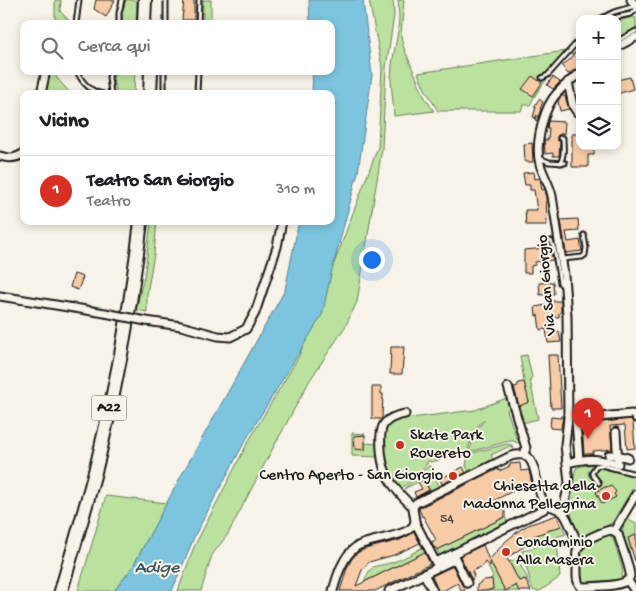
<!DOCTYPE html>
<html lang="it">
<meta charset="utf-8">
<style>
:root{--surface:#fff;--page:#f2f2f2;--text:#202124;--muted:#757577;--line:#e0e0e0;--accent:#d93025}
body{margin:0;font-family:"Gochi Hand",sans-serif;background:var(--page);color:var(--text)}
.controls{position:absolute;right:15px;top:15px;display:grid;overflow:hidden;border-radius:10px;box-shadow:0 2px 8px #0003}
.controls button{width:45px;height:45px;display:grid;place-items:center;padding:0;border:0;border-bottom:1px solid var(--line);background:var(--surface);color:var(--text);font:25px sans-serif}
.you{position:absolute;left:371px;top:259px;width:18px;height:18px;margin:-12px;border:4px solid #fff;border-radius:50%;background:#1a73e8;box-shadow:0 0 0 8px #1a73e833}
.badge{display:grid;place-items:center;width:32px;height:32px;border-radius:50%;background:var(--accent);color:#fff;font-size:16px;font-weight:700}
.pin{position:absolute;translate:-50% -41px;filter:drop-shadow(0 1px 2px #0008)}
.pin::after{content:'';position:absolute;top:26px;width:18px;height:15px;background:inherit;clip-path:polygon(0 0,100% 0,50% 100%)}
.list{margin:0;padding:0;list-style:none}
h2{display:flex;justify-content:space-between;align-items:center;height:65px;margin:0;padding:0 20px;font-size:21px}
h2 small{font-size:16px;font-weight:400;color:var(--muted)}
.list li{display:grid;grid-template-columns:32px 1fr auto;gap:15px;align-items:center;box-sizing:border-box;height:70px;padding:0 20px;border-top:1px solid var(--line)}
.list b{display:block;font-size:19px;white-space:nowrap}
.list p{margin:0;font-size:16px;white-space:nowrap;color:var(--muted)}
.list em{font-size:16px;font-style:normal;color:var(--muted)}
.icon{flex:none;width:28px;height:28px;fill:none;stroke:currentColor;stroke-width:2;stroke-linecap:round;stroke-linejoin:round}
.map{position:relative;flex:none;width:636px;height:591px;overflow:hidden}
.search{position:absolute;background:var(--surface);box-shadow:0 2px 8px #0003;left:20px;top:20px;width:315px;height:55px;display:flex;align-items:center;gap:12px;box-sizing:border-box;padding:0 18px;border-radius:10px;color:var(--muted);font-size:19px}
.panel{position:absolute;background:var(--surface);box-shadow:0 2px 8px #0003;left:20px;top:90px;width:315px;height:135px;border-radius:10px}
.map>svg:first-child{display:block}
</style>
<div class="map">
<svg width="636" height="591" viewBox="0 0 636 591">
<rect width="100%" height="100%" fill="#f7f3e8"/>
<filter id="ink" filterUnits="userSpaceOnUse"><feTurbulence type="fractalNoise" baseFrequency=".02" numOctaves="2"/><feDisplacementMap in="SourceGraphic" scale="10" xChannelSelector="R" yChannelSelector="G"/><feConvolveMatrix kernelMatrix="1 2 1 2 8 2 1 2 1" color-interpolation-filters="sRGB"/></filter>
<g filter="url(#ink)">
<g fill="#bae19d" stroke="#6b7e5c">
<polygon points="55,0 61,0 60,11 72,24 55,24"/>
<polygon points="126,0 137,0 136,24 123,24 122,13"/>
<rect x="203" y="0" width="8" height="24"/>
<polygon points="369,0 393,0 394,15 386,68 382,149 357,302 345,327 310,380 265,463 228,534 212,555 201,591 178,591 194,547 228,481 248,442 299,356 378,147 382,67"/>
<polygon points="398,0 404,0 401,35 403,46 425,98 434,111 394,116 391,80 392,64 398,32 399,18"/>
<path d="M633,17L636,18V29L622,36C615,34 617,27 617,21Z"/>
<path d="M566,51L569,54C555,70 539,86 530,105H523L521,111H438L425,89L418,73Z"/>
<polygon points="47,71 57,71 56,77 71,94 44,94"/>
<polygon points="115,71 135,71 134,94 117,94 113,80"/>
<polygon points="151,221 157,221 154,254 147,294 147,312 136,310 145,272"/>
<path d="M527,355L532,377L530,380L538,419L522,423L516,406L529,402C524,387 523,372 520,356Z"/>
<path d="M504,399H507L511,409L507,410L517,439L521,438L522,443L521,444L513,441H509L469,452L476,430L484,421L483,420L474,430L467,453L431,462L429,461L427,462V464L412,478L409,475L408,472H406V474L411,480L402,488L403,494C398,487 391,478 387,470C382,457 382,439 385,426L395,420L475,410Z"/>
<polygon points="352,433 365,434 365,435 355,436 355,449 365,450 365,443 379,444 380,457 352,456"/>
<polygon points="507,444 512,445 513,449 513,450 510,446 491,455 493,459 469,472 466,466 468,454"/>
<path d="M600,463L625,469L635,473L636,483L612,523L586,536H580C577,529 572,521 571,513C569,501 573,480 576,468L582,466Z"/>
<polygon points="428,466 430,466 439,486 430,491 424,479 404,489"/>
<polygon points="106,496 167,503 132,568 114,591 78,591"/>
<polygon points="505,517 508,523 440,556 437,550"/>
<polygon points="558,518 566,534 536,543 534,536 560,526"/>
<path d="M627,519L636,524V535L628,538L631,549L628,550C624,538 619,530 627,519Z"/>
<polygon points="609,535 613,538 623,571 621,579 619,580 582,583 581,581 579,552 583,546"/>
<polygon points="557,540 560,577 540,591 534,591 528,581 530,580 522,551"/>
<path d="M421,548L424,551L427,550L428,552L424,554L423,553L366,581L365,585H363C372,559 376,569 396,561C405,558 413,553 421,548Z"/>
<polygon points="517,559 528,579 519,581 509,562"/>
<polygon points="490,565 493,568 505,590 516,585 519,591 485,591 493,589 492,582 490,582 490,579 493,577 488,567"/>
</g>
<polygon fill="#7dc5de" stroke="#568190" points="309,0 363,0 372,75 358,172 331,274 322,315 244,443 195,535 172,591 114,591 132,568 181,476 285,290 299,221 331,221 331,94 312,94 313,71 331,71 331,24 310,24"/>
<g fill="#f7cba6" stroke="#1c1c1c">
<polygon points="96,0 115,0 106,17 94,9"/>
<polygon points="184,0 194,0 194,20 182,20"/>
<polygon points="580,49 580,66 568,74 562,66 573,57 572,55"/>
<polygon points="532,76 542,83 533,96 522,89"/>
<polygon points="553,77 560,82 553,89 547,85"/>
<polygon points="630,77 633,89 617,94 617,80"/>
<polygon points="561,96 565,96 569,109 560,111 558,101"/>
<polygon points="539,99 543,102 540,109 541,109 537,121 535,120 537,115 535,118 533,117 536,107 534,107"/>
<polygon points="548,121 565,122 564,134 561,133 561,135 558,135 557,138 557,140 560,141 559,156 553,156 553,153 545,154 544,140 548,140 549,128 547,128"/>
<polygon points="572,134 580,134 580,146 594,146 594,155 588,155 588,167 572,167"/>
<polygon points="532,143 533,162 525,162 524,144"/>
<polygon points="534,172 535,179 540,178 542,190 545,189 546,193 547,225 526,225 525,210 537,210 534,190 530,190 530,185 525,185 523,173"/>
<polygon points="578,219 579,231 566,232 568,242 580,240 582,251 566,253 561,220"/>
<polygon points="546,246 549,246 553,260 535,262 535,265 531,266 531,273 524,273 524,250 546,248"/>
<polygon points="74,274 83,277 78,290 70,287"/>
<polygon points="553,282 554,294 540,295 539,283"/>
<polygon points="552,301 561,301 561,312 559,313 559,317 551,317 554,332 559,331 561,342 548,343 546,329 540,330 538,315 536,316 535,307 552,304"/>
<polygon points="391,347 404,347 402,374 390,374"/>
<polygon points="548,355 558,355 561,408 551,408"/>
<polygon points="524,382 529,402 519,406 514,387 518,386 518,383"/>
<polygon points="372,387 381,387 381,394 383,394 382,419 372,419"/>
<polygon points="561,416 563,416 561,429 550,428 551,417 561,418"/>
<polygon points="631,419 633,422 635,448 627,449 625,425 610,426 612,449 593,451 593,454 584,454 582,424"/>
<polygon points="365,435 365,450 355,449 354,436"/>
<polygon points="520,463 521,471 529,470 532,484 513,491 493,501 498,510 501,508 504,510 505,512 505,517 437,550 435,547 434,548 431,542 436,540 423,516 422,517 419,508 498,469 499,471 510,466 510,464"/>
<polygon points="463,467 466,473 442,484 440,479"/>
<polygon points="424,479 429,490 416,497 414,492 422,489 418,482"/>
<polygon points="607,486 607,488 611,486 614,489 616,492 614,494 616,497 602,504 596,492"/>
<polygon points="557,515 561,526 534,536 535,539 507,558 519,581 525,579 531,591 519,591 516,585 505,591 490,561 490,566 485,562 483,566 472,571 474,576 472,580 460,556 483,545 489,560 506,541 521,529 528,525"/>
<polygon points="414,532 420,543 394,555 369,562 362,570 356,586 423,553 425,553 430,564 375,591 340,591 347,568 351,560 357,553 365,549 400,540"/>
<polygon points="636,535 636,561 635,561 628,538"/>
<polygon points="453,566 462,585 466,588 464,591 462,591 457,583 443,591 438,591 432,576"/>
<polygon points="492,579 493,589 485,591 477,591 477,585 484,580"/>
</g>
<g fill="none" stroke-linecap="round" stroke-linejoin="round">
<g stroke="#1c1c1c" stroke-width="7">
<g id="lane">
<polyline points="617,17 631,14 636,10"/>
<polyline points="600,19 614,12 635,6"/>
<polyline points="76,24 79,0"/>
<polyline points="119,24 119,13 122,0"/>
<polyline points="166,24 166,0"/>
<polyline points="198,24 199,0"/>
<polyline points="619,40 636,31"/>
<path d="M77,71C82,83 90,91 103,94"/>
<polyline points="164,71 164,94"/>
<polyline points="542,78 548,75 580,39"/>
<polyline points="111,94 109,77 111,71"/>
<polyline points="197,94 198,71"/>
<path d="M560,138H563C563,146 565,156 560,163"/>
<polyline points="539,158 549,162 565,163"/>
<polyline points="551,241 554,248 560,283 564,287"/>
<polyline points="563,259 582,257 585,255 586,248 584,235"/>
<polyline points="599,483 592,474 592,472 596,466 601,465 636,474"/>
</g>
</g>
<g stroke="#1c1c1c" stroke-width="11">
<g id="street">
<polyline points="631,0 636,6"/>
<polyline points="617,47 636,37"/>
<polyline points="568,82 573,106 577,112 580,111"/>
<polyline points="41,94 45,75"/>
<path d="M0,156C9,159 16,159 24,153"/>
<polyline points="0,296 105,313"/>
<polyline points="146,321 181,326 218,336 230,337 246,329 255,313 277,247 282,221"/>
<polyline points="508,387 526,448 524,455"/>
<path d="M405,414C398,415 389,418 384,424C378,432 381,461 385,470C390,484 402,497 413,507"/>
<polyline points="609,455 618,455 628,458"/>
<polyline points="579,460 576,421 577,419 632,414 635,415 636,418"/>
<path d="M567,463C589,458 596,458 618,464L616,432"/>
<path d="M560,511L564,506L569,483L565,445L568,418L567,316L564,275L552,196C550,185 543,175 540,164C537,153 538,143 540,133C546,102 555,92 580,73"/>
<polyline points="415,522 438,567"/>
<path d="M610,530L614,531L618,534C620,542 631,570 630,576C628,588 591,586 581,587C576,582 577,575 577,568C577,561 575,553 578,548C582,540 602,532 610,530Z"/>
<polyline points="614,531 636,494"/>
<polyline points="436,562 453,554"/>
<polyline points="424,574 433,591"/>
<polyline points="628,581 635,591"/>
<polyline points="467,583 453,554 538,512 544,509 547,505"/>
<path d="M333,591C337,576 343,556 356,547C368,538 411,538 415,522C415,518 413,511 413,507L416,503L511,456C515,455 519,454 523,455C538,458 535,491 544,502C549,508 559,507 564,514C570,523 573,535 579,545"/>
<polyline points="389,591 455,559"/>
</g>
</g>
<g stroke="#1c1c1c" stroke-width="16">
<g id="highway">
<polyline points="144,24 145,0"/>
<polyline points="150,94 151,71"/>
<path d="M61,591C74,546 88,501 99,456C118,379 132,300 141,221"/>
</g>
</g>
<use href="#lane" stroke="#f7f3e8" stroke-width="3"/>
<use href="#street" stroke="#f7f3e8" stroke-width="7"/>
<use href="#highway" stroke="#f7f3e8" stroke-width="12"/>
<g stroke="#1c1c1c" stroke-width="11" stroke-linecap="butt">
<polyline id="street-bridge" points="105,313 146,321"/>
</g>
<use href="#street-bridge" stroke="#f7f3e8" stroke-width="7"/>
</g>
</g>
<g fill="#c8321e" stroke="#f7f3e8" stroke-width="2">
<circle cx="400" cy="445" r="5"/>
<circle cx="453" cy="476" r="5"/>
<circle cx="606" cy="496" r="5"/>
<circle cx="506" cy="552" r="5"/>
</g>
<g text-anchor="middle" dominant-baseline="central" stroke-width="4" stroke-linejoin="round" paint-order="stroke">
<g font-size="14" fill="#53483e">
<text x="447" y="519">54</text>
</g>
<rect fill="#f7f3e8" stroke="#5e5c59" stroke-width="1" x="91.5" y="395.5" width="35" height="25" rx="4"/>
<g font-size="15" font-weight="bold" fill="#1c1c1c">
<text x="109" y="408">A22</text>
</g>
<g font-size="16" fill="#1c1c1c" stroke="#f7f3e8">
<text transform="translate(548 285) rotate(-95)">Via San Giorgio</text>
</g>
<g font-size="16" fill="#1c1c1c" stroke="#f7f3e8" text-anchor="start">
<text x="410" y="436">Skate Park<tspan x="410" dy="18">Rovereto</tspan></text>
<text x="443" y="476" text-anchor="end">Centro Aperto - San Giorgio</text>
<text x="596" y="487" text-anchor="end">Chiesetta della<tspan x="596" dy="18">Madonna Pellegrina</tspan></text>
<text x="516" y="543">Condominio<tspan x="516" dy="18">Alla Masera</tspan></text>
</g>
<g font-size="18" font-style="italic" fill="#3e5760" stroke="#f7f3e8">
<text x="157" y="568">Adige</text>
</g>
</g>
</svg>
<div class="controls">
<button>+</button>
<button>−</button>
<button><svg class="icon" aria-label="layers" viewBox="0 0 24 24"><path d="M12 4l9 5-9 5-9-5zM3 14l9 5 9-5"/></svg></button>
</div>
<div class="you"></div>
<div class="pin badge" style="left:588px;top:439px">1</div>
<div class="search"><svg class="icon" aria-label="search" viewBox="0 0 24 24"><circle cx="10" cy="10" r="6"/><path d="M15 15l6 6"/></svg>Cerca qui</div>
<section class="panel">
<h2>Vicino<small></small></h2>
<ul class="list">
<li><span class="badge">1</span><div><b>Teatro San Giorgio</b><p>Teatro</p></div><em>310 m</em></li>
</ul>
</section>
</div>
